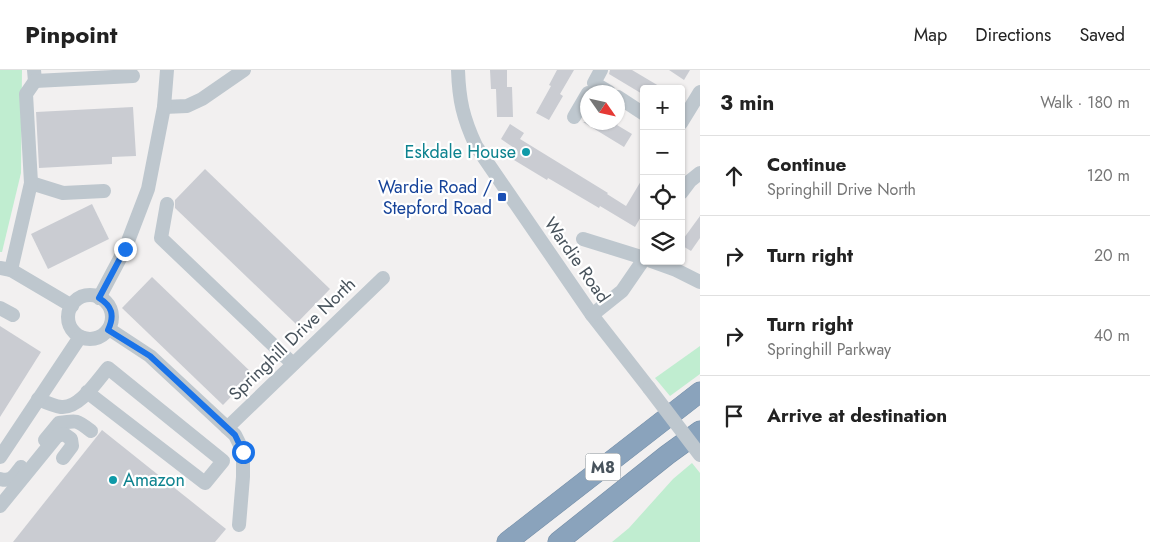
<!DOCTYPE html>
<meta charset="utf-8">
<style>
:root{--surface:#fff;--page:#f2f2f2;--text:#222;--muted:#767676;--line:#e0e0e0}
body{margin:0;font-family:Jost,sans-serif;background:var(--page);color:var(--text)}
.controls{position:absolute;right:15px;top:15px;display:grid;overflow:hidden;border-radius:5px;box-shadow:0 1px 4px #0004}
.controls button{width:45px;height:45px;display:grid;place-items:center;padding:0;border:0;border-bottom:1px solid var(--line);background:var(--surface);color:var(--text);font:25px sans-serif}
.compass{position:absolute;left:580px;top:15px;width:45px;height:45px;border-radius:50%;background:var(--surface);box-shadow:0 1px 4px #0004;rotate:124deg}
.stop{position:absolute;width:15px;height:15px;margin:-11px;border:4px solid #1a73e8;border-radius:50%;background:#fff}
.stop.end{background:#1a73e8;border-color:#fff;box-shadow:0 1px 5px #0008}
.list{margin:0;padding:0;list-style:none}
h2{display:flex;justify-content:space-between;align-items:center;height:65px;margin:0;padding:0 20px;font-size:21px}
h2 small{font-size:16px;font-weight:400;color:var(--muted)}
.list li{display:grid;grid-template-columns:32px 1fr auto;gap:15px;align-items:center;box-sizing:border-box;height:80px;padding:0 20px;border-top:1px solid var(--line)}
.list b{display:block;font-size:19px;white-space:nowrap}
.list p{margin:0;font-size:16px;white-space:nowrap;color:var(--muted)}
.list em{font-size:16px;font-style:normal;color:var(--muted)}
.icon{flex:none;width:28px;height:28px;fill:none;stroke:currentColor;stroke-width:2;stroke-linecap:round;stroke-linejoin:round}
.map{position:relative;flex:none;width:700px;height:472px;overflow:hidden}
header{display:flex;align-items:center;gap:30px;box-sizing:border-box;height:70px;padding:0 25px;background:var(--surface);border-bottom:1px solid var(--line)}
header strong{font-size:24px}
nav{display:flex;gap:28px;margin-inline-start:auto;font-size:18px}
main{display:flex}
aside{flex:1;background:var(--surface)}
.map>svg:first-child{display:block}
</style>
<header>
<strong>Pinpoint</strong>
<nav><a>Map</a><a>Directions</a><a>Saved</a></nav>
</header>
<main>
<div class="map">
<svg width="700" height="472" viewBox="0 0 700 472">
<rect width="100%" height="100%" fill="#f2f0f0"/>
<g fill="#c0edd0">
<polygon points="0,0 22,0 21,103 2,182 0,182"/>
<polygon points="700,276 700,304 670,326 655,308"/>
<polygon points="692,393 700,403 700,472 612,472 629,458 673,409"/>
</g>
<g fill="#caccd2">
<polygon points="490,0 507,0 507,17 512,17 513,47 497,47 496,19 491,19"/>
<polygon points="557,0 574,0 560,24 563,26 549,50 536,43 551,16 549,15"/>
<polygon points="610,0 632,0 664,19 644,19 644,25 609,4"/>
<polygon points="669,0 690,0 684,10"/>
<polygon points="133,37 136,86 112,87 112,94 39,98 36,42"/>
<polygon points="583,52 619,52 617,55 632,64 624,77"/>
<polygon points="510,54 524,63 520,69 608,123 607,124 626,136 644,106 644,136 640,143 642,145 635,157 600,136 599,138 548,108 547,110 509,87 514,78 501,69"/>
<polygon points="205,99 330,219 296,254 175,138 175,130"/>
<polygon points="92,134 109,169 48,199 31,164"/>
<polygon points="700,146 700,168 691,181 681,175 681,172"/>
<polygon points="152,207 253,304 223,335 122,238"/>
<polygon points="0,256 41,282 0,347"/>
<polygon points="102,360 226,459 215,472 13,472"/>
</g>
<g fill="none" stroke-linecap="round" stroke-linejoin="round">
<g stroke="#758ea7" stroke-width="21">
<g id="highway">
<polyline points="507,472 700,322"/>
<polyline points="558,472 667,385 700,361"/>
</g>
</g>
<g stroke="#bec7ce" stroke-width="14">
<polyline points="34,0 35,11 133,6"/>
<path d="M458,0C459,30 463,48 476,76L592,245L649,318"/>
<polyline points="601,0 594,13 609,22"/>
<polyline points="618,27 644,44"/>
<polyline points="164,37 187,36 202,29 244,0"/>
<polyline points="574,47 588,23"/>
<polyline points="681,53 700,22"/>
<polyline points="31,113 63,123 104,121"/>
<polyline points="681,123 690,111 700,103"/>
<polyline points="167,134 161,168 293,294"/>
<polyline points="583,169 644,188"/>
<polyline points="651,191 676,200 700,212"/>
<polyline points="0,198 11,200 72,236"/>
<polyline points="11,200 31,113 26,24 35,11"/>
<circle cx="90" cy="247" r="22"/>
<polyline points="99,228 125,179 148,119 164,37 167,0"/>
<polyline points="0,238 13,245"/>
<polyline points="592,245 622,221 644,189"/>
<polyline points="109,259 150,286 235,365 243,381 243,407 239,455"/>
<path d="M38,329C45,332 54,336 61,337C79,339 97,311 108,298L223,391L205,413L87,322"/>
<polyline points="227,358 383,208"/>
<path d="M45,370L59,353C77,350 77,350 91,361"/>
<polyline points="0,387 80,267"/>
<path d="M0,409C12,412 14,406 21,397"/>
<polyline points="0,436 57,366 64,364 71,369 72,376 63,388"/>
</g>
<use href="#highway" stroke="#8aa3bc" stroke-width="20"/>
<polyline stroke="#bec7ce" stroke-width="14" points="649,318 700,385"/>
</g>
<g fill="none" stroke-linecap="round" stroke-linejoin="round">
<path stroke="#1a73e8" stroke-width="6" d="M125,179L99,228C112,236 115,245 108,260L150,286L235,365L243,382"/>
</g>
<g fill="#0f9aa8" stroke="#fff" stroke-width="2">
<circle cx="526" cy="82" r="5"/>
<circle cx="113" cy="410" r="5"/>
</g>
<rect fill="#1a4fb4" stroke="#fff" stroke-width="2" x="497" y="122" width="10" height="10" rx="2.5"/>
<g text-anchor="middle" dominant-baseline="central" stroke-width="4.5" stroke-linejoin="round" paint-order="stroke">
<rect fill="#fff" stroke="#7f878d" stroke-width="1" x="585.5" y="383.5" width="35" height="27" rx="4"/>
<g font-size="16" font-weight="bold" fill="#48535c">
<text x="603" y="397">M8</text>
</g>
<g font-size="18" fill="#0d838f" stroke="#fff" text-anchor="end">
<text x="516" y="82">Eskdale House</text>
<text x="123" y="410" text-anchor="start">Amazon</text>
</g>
<g font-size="18" fill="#164399" stroke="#fff" text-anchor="end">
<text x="492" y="117">Wardie Road /<tspan x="492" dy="21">Stepford Road</tspan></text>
</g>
<g font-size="18" fill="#48535c" stroke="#fff">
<text transform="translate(577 190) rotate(55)">Wardie Road</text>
<text transform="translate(292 269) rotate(-44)">Springhill Drive North</text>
</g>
</g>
</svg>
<div class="controls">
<button>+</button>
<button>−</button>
<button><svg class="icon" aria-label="locate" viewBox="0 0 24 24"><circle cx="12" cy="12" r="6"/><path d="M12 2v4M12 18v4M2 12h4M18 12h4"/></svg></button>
<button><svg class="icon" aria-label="layers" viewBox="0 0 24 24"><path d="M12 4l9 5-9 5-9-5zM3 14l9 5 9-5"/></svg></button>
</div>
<svg class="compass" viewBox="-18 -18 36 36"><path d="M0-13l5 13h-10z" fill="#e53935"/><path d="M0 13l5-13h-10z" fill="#767676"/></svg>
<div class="stop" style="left:243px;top:382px"></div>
<div class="stop end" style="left:125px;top:179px"></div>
</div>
<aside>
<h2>3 min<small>Walk · 180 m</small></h2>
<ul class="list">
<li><svg class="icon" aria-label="ahead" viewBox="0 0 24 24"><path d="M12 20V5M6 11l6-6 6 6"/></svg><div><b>Continue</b><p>Springhill Drive North</p></div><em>120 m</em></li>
<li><svg class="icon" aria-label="right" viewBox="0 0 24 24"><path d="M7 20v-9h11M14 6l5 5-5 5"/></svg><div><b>Turn right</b></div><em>20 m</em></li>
<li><svg class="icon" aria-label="right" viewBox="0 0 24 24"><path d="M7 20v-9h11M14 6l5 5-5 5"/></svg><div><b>Turn right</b><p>Springhill Parkway</p></div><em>40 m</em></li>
<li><svg class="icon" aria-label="arrive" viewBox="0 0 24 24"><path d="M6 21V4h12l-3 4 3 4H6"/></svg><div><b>Arrive at destination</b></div></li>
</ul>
</aside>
</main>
